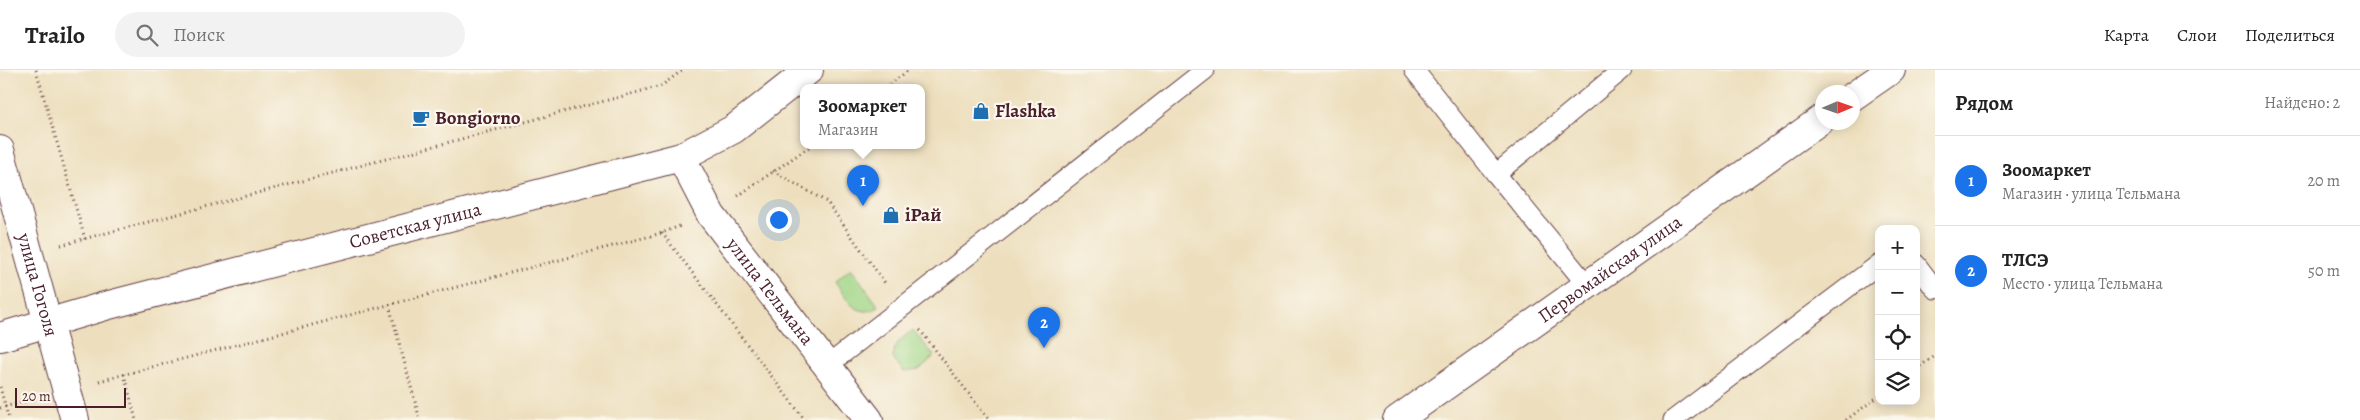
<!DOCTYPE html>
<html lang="ru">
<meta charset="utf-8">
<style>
:root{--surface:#fff;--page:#f2f2f2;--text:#222;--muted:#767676;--line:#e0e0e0;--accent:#1a73e8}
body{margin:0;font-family:Alegreya,serif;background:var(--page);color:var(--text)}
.controls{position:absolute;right:15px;bottom:15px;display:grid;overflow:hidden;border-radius:10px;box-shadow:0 2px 12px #0003}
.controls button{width:45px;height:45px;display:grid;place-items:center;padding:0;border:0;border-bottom:1px solid var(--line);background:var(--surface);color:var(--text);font:25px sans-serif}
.compass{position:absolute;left:1815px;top:15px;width:45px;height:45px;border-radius:50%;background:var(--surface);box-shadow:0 2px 12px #0003;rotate:88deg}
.scale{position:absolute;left:15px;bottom:12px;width:111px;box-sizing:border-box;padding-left:5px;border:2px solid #4a1f2b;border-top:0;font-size:14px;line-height:18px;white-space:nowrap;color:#4a1f2b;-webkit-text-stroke:4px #fbf7ec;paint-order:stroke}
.you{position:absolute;left:778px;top:149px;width:18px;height:18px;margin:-12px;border:4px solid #fff;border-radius:50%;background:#1a73e8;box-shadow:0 0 0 8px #1a73e833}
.badge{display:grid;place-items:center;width:32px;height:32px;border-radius:50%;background:var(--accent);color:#fff;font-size:16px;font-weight:700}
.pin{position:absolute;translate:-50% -41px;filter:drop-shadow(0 1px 2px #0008)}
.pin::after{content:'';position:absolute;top:26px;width:18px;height:15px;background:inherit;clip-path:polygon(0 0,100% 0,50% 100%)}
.popup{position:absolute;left:800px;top:14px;width:125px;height:65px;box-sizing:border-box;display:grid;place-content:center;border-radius:10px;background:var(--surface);filter:drop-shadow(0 1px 4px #0005);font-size:16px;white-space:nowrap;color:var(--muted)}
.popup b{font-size:19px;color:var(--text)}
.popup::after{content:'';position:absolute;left:50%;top:100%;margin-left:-10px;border:10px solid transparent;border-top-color:var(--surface)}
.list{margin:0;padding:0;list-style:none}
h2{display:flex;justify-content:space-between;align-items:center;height:65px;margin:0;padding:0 20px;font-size:21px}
h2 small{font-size:16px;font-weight:400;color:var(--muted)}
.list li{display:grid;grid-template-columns:32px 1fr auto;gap:15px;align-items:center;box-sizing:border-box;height:90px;padding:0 20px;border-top:1px solid var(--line)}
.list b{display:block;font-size:19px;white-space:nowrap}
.list p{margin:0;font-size:16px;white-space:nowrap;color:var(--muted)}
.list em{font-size:16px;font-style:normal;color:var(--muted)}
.icon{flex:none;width:28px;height:28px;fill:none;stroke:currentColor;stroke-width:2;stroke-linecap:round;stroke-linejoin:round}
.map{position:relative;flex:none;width:1935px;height:350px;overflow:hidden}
header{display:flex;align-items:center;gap:30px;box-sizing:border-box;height:70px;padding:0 25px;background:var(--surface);border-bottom:1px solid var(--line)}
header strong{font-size:24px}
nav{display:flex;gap:28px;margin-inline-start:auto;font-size:18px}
.search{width:350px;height:45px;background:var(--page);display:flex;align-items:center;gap:12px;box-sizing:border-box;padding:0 18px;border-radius:28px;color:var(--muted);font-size:19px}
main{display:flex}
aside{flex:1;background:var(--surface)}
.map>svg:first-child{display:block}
</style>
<header>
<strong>Trailo</strong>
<div class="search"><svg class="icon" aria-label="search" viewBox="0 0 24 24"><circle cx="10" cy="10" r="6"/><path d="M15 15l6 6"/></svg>Поиск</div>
<nav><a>Карта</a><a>Слои</a><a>Поделиться</a></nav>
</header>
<main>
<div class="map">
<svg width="1935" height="350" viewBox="0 0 1935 350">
<rect width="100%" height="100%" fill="#fbf7ec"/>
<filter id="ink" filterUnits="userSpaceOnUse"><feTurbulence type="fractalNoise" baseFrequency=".02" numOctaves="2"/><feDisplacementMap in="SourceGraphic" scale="10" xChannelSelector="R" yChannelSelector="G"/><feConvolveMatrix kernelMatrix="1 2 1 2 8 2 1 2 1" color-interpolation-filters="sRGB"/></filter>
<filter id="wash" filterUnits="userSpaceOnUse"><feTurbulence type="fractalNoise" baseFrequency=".0096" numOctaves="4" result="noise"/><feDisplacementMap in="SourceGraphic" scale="20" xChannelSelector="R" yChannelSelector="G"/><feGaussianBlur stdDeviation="1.12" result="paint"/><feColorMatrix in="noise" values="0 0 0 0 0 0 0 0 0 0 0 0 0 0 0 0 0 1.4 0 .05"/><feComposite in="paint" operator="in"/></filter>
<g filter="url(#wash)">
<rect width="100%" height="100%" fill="#eddfbe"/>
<g fill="#a0d586" stroke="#757a58">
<path d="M851,198L879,237C856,250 846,228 835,212Z"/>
<path d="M913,260L934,286L919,300L904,302L893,288C894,273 901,269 913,260Z"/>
</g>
</g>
<g filter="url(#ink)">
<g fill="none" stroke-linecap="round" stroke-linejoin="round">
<g stroke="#623c41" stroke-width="21">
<g id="lane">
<polyline points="1414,0 1496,104 1622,0"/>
<polyline points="1496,104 1587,215"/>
<polyline points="1916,194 1935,219"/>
<polyline points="827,296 1205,0"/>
<polyline points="1673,350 1879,194"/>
</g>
</g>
<g stroke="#623c41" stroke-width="30">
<g id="street">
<polyline points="1852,27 1891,0"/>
<path id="s1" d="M0,80L75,350"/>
<path id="s2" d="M681,87L711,145L869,350"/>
<path id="s3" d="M1397,350L1822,49"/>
</g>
</g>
<g stroke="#623c41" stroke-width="30">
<g id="secondary">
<path id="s4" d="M0,267L105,236L681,87L734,59L809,0"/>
</g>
</g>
<g stroke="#623c41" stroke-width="3" stroke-dasharray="1 4" stroke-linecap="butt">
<polyline points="36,0 85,169"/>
<polyline points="886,17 909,0"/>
<polyline points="773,101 827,132 885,213"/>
<polyline points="738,126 812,75"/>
<polyline points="662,163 805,350"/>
<polyline points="61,175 661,16 683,0"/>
<polyline points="389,235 420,350"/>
<polyline points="920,260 989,350"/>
<polyline points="1916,299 1935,286"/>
<polyline points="124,304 136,350"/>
<polyline points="99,311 662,163 680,156"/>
<polyline points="0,317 9,350"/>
<polyline points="0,338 35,329"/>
<polyline points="1846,350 1879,326"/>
</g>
<use href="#lane" stroke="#fff" stroke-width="19"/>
<use href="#street" stroke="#fff" stroke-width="28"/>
<use href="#secondary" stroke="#fff" stroke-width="28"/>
</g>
</g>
<defs>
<g id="shop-bare" transform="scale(1.35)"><path d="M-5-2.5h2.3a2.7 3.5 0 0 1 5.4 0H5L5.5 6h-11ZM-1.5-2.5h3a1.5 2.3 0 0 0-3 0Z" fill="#1f6fb2" stroke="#fbf7ec" stroke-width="2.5" paint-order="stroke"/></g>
<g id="cafe-bare" transform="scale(1.35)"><path d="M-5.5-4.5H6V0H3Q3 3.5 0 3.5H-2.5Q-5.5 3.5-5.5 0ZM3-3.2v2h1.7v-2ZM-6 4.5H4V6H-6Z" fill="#1f6fb2" stroke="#fbf7ec" stroke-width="2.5" paint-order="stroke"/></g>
</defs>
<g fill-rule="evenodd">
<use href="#shop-bare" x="981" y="41"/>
<use href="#cafe-bare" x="421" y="48"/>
<use href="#shop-bare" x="891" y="145"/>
</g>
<g text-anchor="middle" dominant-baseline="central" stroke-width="4.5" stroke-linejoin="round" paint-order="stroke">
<g font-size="19" font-weight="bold" fill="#4a1f2b" stroke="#fbf7ec" text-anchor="start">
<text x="995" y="41">Flashka</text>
<text x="435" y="48">Bongiorno</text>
<text x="905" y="145">iРай</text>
</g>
<g font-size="19" fill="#4a1f2b" stroke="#fbf7ec">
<text stroke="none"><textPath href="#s4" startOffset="430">Советская улица</textPath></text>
<text stroke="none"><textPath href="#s3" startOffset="261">Первомайская улица</textPath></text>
<text stroke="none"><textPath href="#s1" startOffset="140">улица Гоголя</textPath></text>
<text stroke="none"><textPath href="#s2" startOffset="162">улица Тельмана</textPath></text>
</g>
</g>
</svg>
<div class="controls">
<button>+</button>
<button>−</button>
<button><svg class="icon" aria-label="locate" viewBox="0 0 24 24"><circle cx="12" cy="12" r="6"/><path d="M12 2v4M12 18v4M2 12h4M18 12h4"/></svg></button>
<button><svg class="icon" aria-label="layers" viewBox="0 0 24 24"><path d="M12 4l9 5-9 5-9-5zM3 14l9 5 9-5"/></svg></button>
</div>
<svg class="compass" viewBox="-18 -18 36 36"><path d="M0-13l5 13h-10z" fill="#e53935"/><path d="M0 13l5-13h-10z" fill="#767676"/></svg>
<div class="scale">20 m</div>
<div class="you"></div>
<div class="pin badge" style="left:863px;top:136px">1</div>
<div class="popup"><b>Зоомаркет</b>Магазин</div>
<div class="pin badge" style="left:1044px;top:278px">2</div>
</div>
<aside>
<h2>Рядом<small>Найдено: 2</small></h2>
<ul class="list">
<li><span class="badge">1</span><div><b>Зоомаркет</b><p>Магазин · улица Тельмана</p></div><em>20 m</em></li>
<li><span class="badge">2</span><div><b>ТЛСЭ</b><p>Место · улица Тельмана</p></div><em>50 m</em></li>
</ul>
</aside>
</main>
